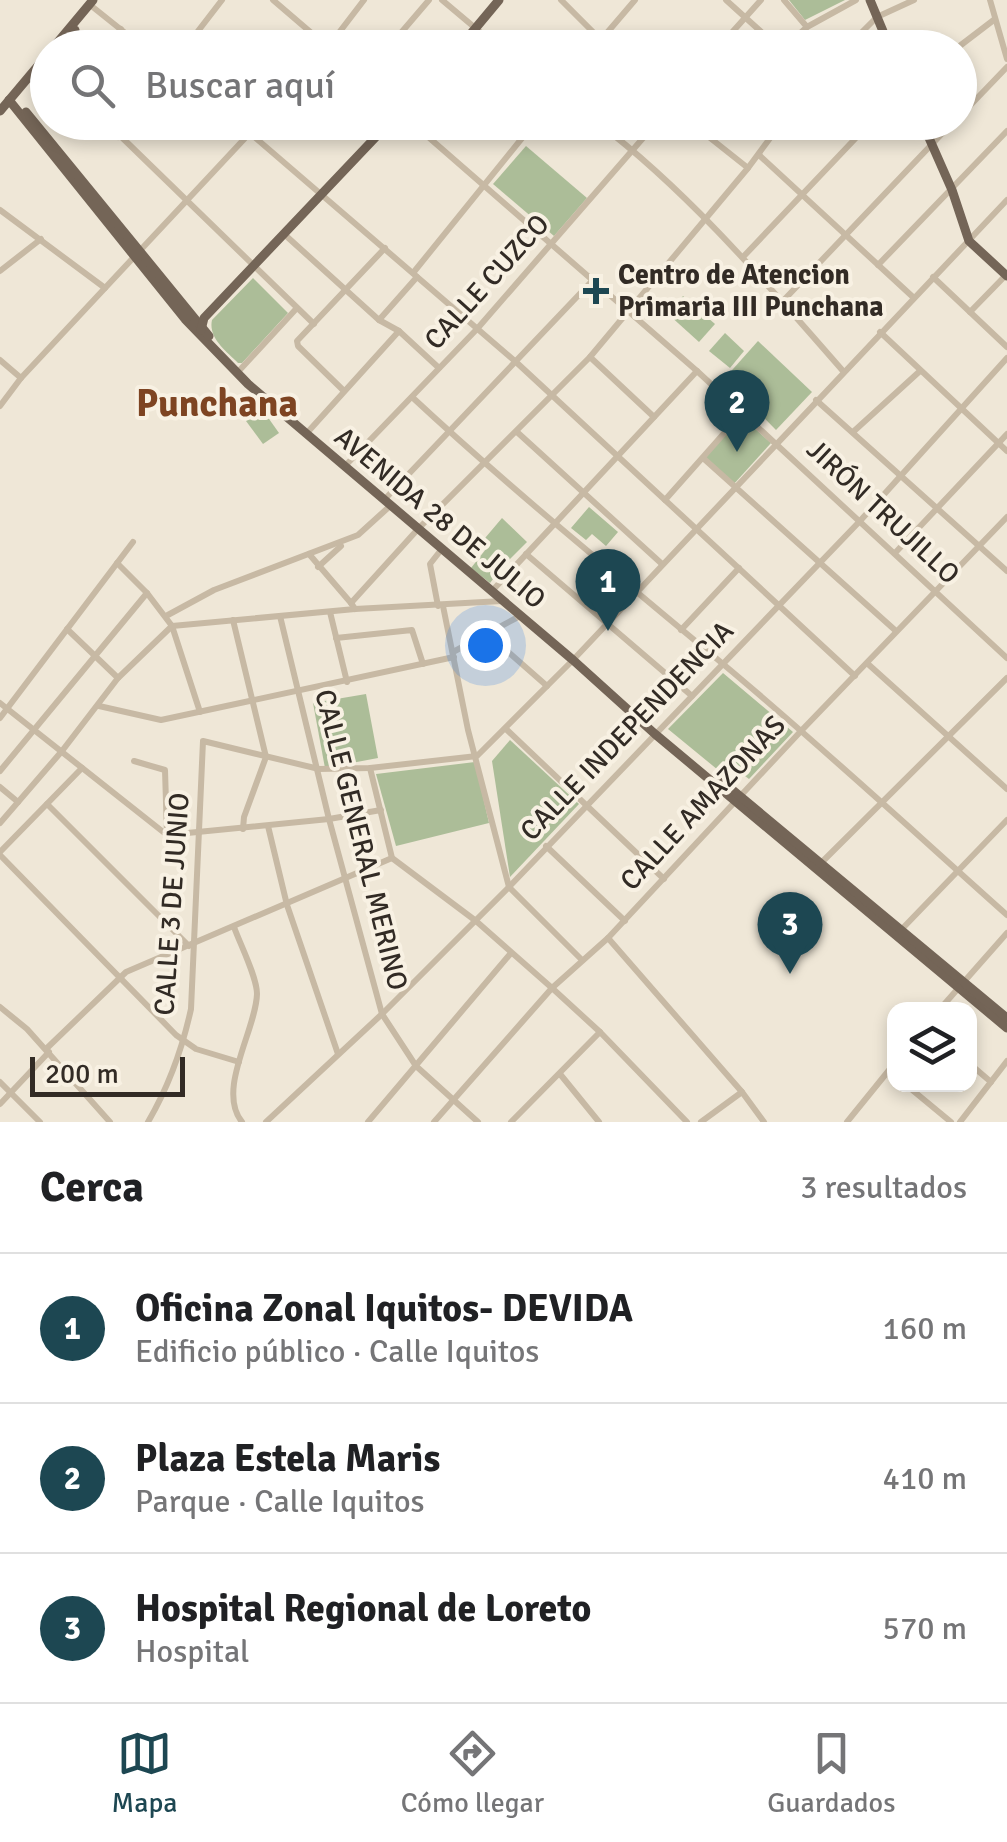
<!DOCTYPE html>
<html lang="es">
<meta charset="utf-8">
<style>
:root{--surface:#fff;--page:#f2f2f2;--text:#202124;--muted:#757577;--line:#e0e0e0;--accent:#1d4752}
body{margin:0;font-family:Signika,sans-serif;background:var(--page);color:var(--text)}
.controls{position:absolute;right:30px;bottom:30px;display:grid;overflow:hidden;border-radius:20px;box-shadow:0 5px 15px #0003}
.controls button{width:90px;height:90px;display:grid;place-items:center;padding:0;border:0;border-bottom:2px solid var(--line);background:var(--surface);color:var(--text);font:50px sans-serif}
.scale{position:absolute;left:30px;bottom:25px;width:155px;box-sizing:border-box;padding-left:10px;border:5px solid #322b25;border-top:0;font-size:28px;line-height:35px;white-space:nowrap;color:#322b25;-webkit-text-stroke:8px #f8f1e3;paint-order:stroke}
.you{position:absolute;left:485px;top:645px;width:35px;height:35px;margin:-25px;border:8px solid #fff;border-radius:50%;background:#1a73e8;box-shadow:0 0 0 15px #1a73e833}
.badge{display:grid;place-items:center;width:65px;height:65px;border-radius:50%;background:var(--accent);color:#fff;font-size:32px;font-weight:700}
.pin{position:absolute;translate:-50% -82px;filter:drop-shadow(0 2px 5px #0008)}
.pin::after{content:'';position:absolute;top:52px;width:35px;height:30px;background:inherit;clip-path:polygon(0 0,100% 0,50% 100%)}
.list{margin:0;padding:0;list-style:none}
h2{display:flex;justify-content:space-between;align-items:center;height:130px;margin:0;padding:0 40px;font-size:42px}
h2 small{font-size:32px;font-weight:400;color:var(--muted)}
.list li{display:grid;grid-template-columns:65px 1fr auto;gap:30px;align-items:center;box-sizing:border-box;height:150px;padding:0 40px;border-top:2px solid var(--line)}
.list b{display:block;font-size:38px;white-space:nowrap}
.list p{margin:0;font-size:32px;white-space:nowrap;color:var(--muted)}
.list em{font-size:32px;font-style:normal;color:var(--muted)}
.icon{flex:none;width:55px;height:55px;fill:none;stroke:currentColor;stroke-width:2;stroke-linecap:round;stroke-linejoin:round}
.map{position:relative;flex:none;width:1007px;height:1122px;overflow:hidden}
.search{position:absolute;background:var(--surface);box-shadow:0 5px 15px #0003;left:30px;right:30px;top:30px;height:110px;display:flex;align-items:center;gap:25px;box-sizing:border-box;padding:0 35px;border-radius:55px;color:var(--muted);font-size:38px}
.sheet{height:580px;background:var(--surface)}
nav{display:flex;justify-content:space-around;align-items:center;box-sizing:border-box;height:140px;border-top:2px solid var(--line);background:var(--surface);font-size:28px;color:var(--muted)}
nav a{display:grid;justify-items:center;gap:5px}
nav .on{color:var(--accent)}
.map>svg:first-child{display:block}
</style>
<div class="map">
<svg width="1007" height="1122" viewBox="0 0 1007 1122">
<rect width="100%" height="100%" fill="#efe7d7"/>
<g fill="#acbd98">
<polygon points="789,0 845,0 805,20"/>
<polygon points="526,146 587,198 554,236 493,184"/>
<path d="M253,278L288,313L242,363H238C226,351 208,338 212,320Z"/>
<polygon points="683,296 715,324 699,342 668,314"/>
<polygon points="725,333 744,351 730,368 709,351"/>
<polygon points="758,341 812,392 776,430 725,378"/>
<polygon points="262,409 279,433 263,444 246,421"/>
<polygon points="742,417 771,443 733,485 702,460"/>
<polygon points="589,507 618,532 606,546 592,534 586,540 571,528"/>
<polygon points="502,518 527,542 506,563 500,560 505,564 490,583 471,568 486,549 480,544"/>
<polygon points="723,673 793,732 749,779 737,770 729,779 668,729"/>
<polygon points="366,694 378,758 325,768 313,703"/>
<polygon points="510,740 579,804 510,877 492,761"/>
<polygon points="475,762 489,823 396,846 376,774"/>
<polygon points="784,900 808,919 788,943 764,924"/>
</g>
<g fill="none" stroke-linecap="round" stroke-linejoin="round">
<g stroke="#c7b9a4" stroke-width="6">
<polyline points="273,0 329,48"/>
<polyline points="442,0 499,48"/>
<polyline points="561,0 609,48"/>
<polyline points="726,0 779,48"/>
<polyline points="784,0 807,27"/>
<polyline points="990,0 1007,59"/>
<polyline points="89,4 144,48"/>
<polyline points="328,47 364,0"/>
<polyline points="106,48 121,29"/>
<polyline points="185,48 222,0"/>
<polyline points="388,48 429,0"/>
<polyline points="594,48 635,0"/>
<polyline points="718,48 761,0"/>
<polyline points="784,48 807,27 856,0"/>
<polyline points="846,48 877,17 914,0"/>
<polyline points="957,48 995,19"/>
<polyline points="960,116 1007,67"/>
<polyline points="106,122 314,324"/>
<polyline points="237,122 516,362 855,676"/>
<polyline points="411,122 697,371 1007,658"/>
<path d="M597,122C690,193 766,283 843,371"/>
<polyline points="690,122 748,168"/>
<polyline points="118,137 129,122"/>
<polyline points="709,137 721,122"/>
<polyline points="759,155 914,298"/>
<polyline points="0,210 105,288"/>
<polyline points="284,234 379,320 399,331 439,368"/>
<polyline points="743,257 871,122"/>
<polyline points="878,265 1007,131"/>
<polyline points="0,271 41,239"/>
<polyline points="413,273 535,122"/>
<polyline points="933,277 1007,347"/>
<polyline points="782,302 953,122"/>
<polyline points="970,312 1006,275"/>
<polyline points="379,320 417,277"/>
<polyline points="880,332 1007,451"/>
<polyline points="590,357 654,417"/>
<polyline points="0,360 21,378"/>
<polyline points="237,373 296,309"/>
<polyline points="344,391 298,346 297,341 385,248"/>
<path d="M412,397C512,490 618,576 723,664C820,745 913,831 1007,915"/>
<polyline points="816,400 1007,571"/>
<polyline points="0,406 21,378 260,122"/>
<polyline points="517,432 662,564"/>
<polyline points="853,432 920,371"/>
<polyline points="306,434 399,331"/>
<polyline points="703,458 896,631"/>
<polyline points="345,466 477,329 657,122"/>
<polyline points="384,500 592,281"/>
<polyline points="665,500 742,413"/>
<polyline points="895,553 1007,434"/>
<polyline points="309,554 351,603"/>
<polyline points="526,554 692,696"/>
<polyline points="117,563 147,593 172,626 200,712"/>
<polyline points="318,567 341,546"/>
<polyline points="491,592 697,371"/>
<polyline points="438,606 430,564 441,550"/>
<polyline points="443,606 468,730 509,887 581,959"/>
<polyline points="355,609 351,603 418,529 590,357 748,168 782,122"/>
<polyline points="330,612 347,682"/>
<polyline points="166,616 214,590 358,535 390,506"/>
<polyline points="280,616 329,819 382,1014 416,1066 478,1122"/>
<polyline points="233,620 266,757 244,817 243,829"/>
<polyline points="67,629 118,678"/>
<polyline points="681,630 739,568"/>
<polyline points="489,635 547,686"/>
<polyline points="336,638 412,630 423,664"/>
<polyline points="453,652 520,616"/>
<polyline points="868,664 1007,789"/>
<polyline points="0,703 167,835"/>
<polyline points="99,706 161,720 454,657"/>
<polyline points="0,718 133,542"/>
<polyline points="506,729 664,879"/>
<polyline points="134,761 165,770 167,835"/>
<polyline points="370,768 392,858 476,921 552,988 600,1032 687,1122"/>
<polyline points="0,771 147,593"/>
<polyline points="0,787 18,802"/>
<polyline points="47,804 189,946"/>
<polyline points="0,823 62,751 118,678 172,626 355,609 502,601"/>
<polyline points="268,826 287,905 338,1054"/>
<polyline points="167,835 329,819 381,810"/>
<polyline points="546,846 625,921"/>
<polyline points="0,852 82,768"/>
<polyline points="0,855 176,1035 196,1049 239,1062"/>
<polyline points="820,864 1007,678"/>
<path d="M234,927C240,944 257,977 257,994C256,1030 216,1090 242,1122"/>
<polyline points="900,931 1007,820"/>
<polyline points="608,938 742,1092 764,1122"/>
<polyline points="0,1007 27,1029 110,1122"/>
<polyline points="940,1009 1007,933"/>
<polyline points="46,1049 126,972 392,858"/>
<polyline points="970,1064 991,1082"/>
<polyline points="560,1074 599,1122"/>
<polyline points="0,1082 40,1122"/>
<polyline points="905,1084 951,1122"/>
<polyline points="0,1104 49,1052"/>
<path d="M148,1122C169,1086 182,1050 191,1009L203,741L319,769L370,768L477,756L573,660L1007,200"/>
<polyline points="266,1122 382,1014 509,887 860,521 1007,358"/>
<polyline points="368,1122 511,953"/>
<polyline points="434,1122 552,988 608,938 801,731 1007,517"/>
<polyline points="511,1122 600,1032"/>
<polyline points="701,1122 742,1092"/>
<polyline points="847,1122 894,1064"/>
<polyline points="960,1122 1007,1061"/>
</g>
<g stroke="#746557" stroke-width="9">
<polyline points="870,0 890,48"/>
<polyline points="53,48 93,0"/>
<polyline points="61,48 75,30"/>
<polyline points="459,48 499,0"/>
<polyline points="34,80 48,64"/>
<polyline points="9,100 185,319 248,384 573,660 655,734 1007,1028"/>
<polyline points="0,111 48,54"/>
<polyline points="26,112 209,336"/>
<polyline points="922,122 952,190 969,241 1007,276"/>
<polyline points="201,330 204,318 390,122"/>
<polyline points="718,778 1007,1018"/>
</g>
</g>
<path fill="#1d4752" stroke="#f8f1e3" stroke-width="4" d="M591 276h10v10h10v10h-10v10h-10v-10h-10v-10h10z"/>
<g text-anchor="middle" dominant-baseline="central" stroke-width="8" stroke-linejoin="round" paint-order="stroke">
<g font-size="28" font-weight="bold" fill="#322b25" stroke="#f8f1e3" text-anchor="start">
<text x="618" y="275">Centro de Atencion<tspan x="618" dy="32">Primaria III Punchana</tspan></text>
</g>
<g font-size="28" fill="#322b25" stroke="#f8f1e3">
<text transform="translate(487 282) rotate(-48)">CALLE CUZCO</text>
<text transform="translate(883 512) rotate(43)">JIRÓN TRUJILLO</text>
<text transform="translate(440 518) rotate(40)">AVENIDA 28 DE JULIO</text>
<text transform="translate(627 731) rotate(-46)">CALLE INDEPENDENCIA</text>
<text transform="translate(703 803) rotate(-47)">CALLE AMAZONAS</text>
<text transform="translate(361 840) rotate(76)">CALLE GENERAL MERINO</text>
<text transform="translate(172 904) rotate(-86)">CALLE 3 DE JUNIO</text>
</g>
<g font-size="38" font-weight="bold" fill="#7e4422" stroke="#f8f1e3">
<text x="217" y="403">Punchana</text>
</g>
</g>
</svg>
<div class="controls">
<button><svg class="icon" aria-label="layers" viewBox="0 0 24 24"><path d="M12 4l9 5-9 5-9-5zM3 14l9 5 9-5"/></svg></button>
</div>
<div class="scale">200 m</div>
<div class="you"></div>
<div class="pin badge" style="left:608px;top:631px">1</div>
<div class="pin badge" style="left:737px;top:452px">2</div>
<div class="pin badge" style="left:790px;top:974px">3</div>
<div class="search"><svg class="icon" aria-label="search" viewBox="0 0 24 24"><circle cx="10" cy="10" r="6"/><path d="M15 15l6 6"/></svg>Buscar aquí</div>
</div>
<section class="sheet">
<h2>Cerca<small>3 resultados</small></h2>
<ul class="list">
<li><span class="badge">1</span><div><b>Oficina Zonal Iquitos- DEVIDA</b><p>Edificio público · Calle Iquitos</p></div><em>160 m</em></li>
<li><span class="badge">2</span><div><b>Plaza Estela Maris</b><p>Parque · Calle Iquitos</p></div><em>410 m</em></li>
<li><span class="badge">3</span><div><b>Hospital Regional de Loreto</b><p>Hospital</p></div><em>570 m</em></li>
</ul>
</section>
<nav>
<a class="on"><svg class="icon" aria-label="map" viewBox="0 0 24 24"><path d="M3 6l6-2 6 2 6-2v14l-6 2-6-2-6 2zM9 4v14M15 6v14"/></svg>Mapa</a>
<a><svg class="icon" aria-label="directions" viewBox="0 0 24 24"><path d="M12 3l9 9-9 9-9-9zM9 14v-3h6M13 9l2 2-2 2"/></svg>Cómo llegar</a>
<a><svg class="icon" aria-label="saved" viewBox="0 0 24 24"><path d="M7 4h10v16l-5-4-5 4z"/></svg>Guardados</a>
</nav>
